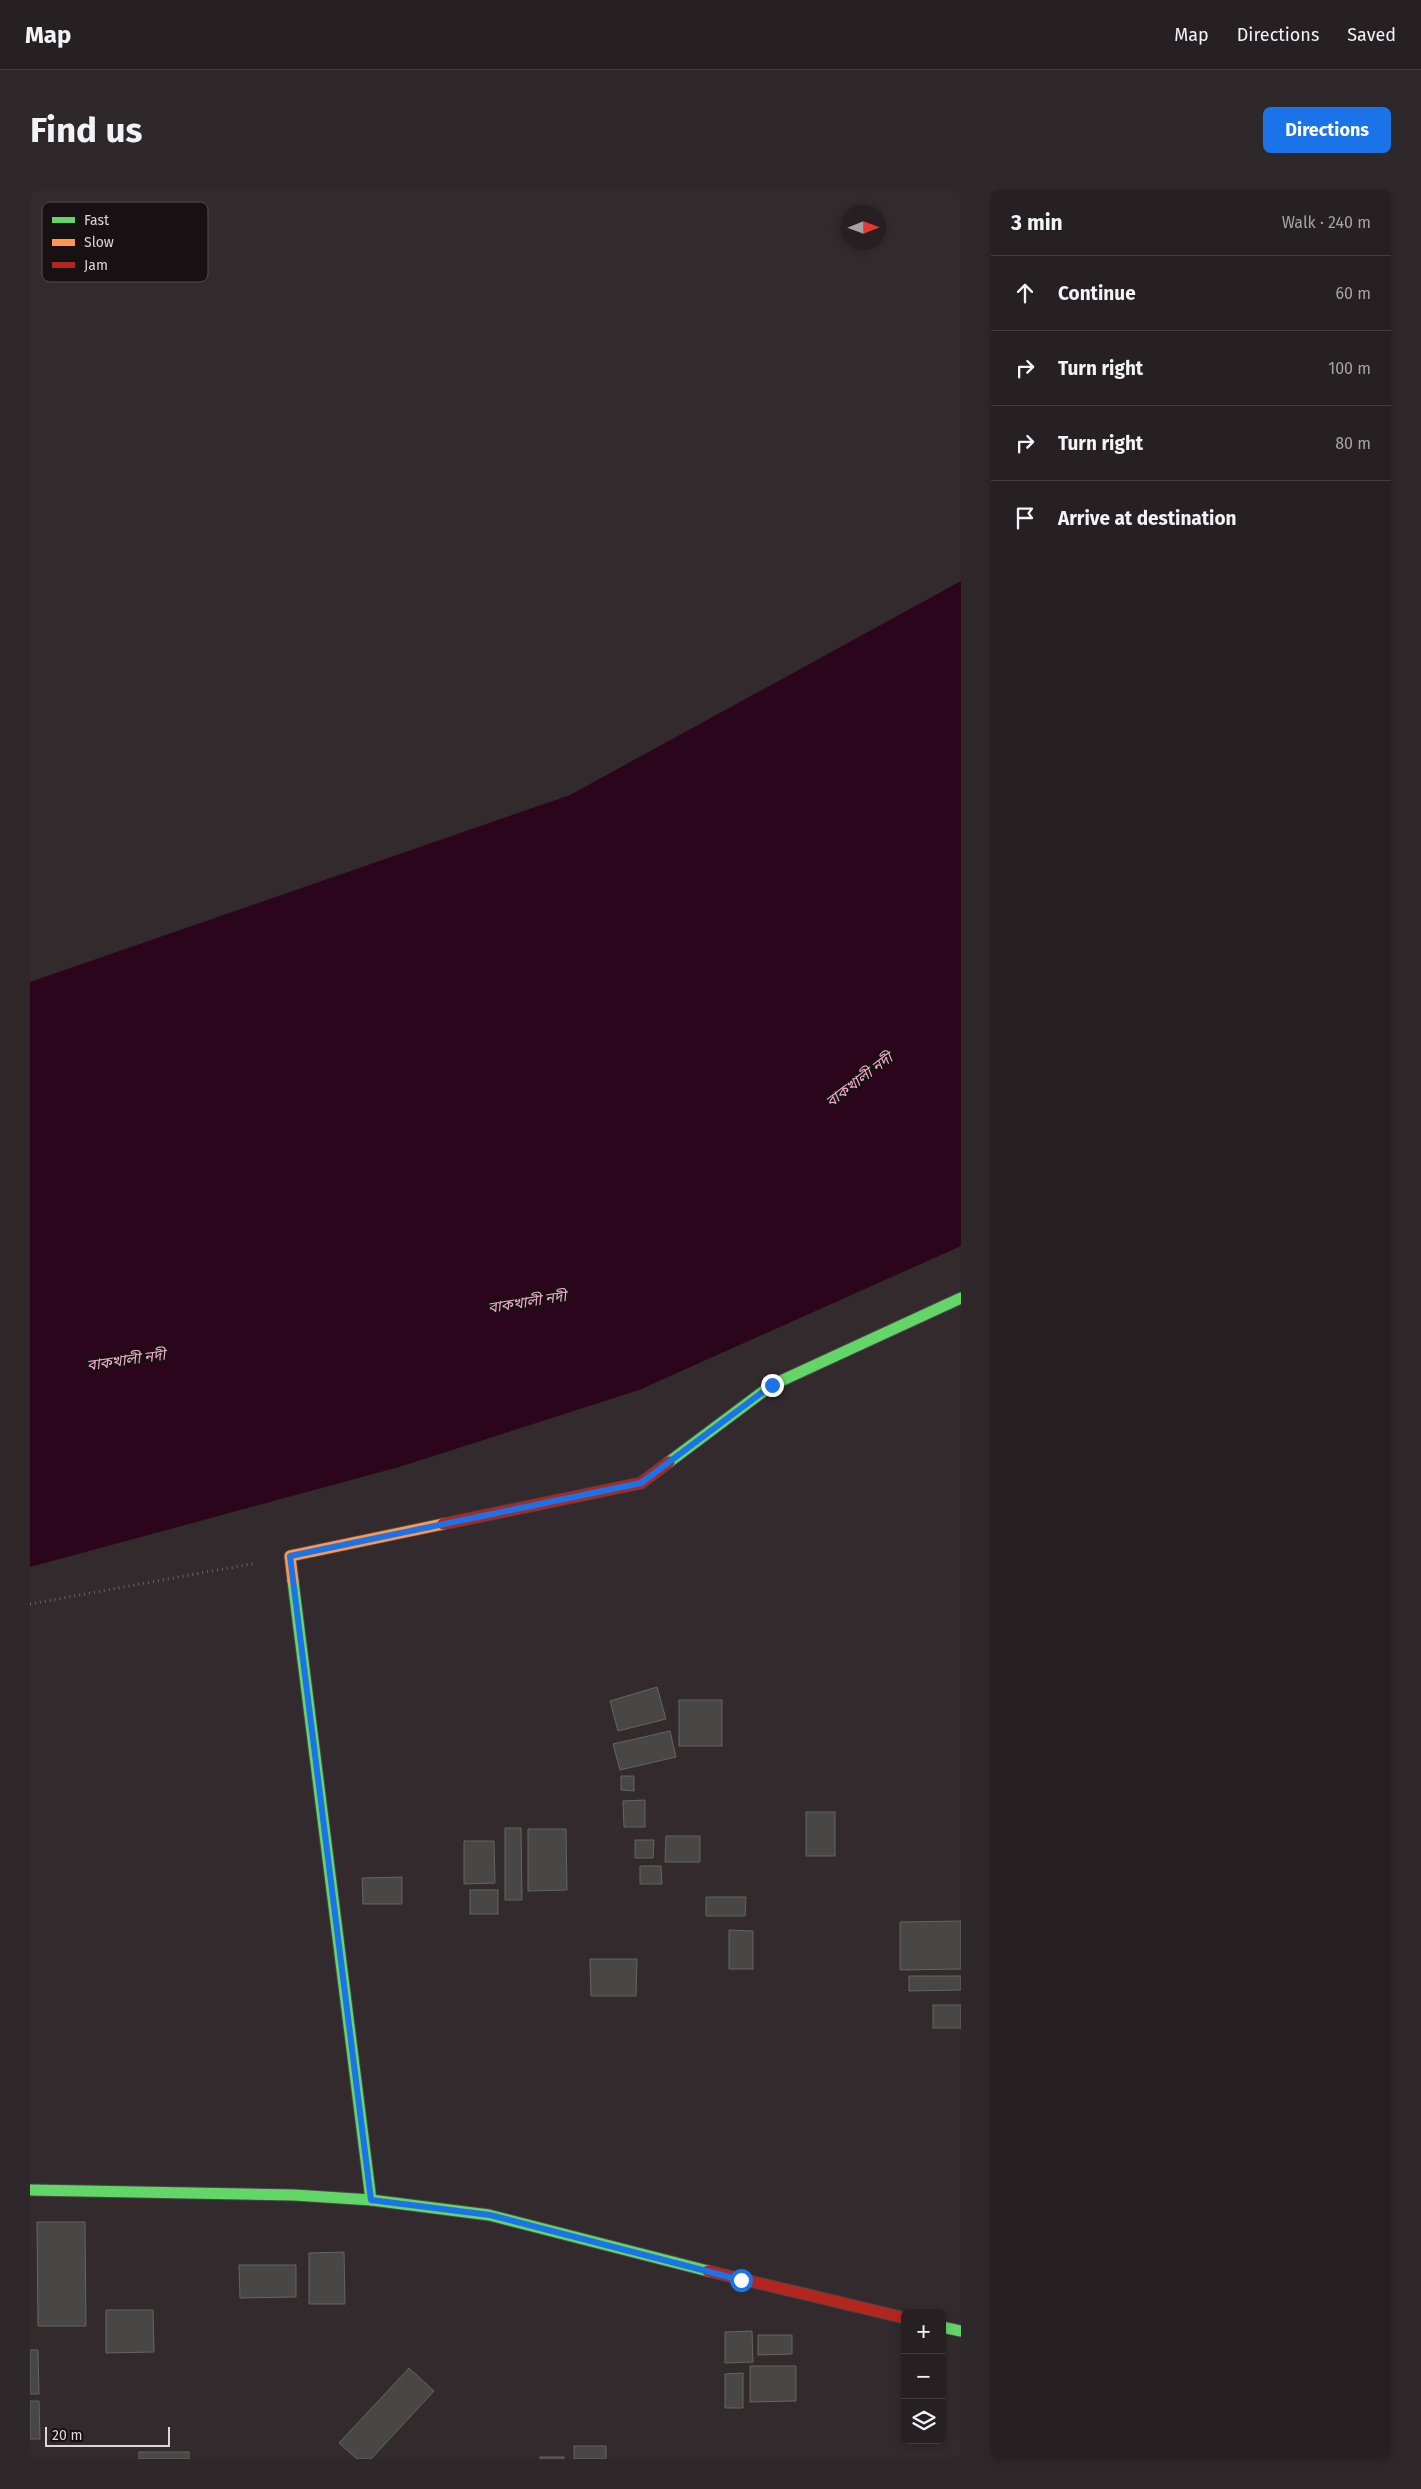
<!DOCTYPE html>
<meta charset="utf-8">
<style>
:root{--surface:#262022;--page:#2e282a;--text:#f1f3f6;--muted:#a4a3a5;--line:#423e40;--accent:#1a73e8}
body{margin:0;font-family:"Fira Sans","Noto Sans Bengali",sans-serif;background:var(--page);color:var(--text)}
.controls{position:absolute;right:15px;bottom:15px;display:grid;overflow:hidden;border-radius:8px;box-shadow:0 2px 8px #0003}
.controls button{width:45px;height:45px;display:grid;place-items:center;padding:0;border:0;border-bottom:1px solid var(--line);background:var(--surface);color:var(--text);font:25px sans-serif}
.compass{position:absolute;left:811px;top:15px;width:45px;height:45px;border-radius:50%;background:var(--surface);box-shadow:0 2px 8px #0003;rotate:89deg}
.scale{position:absolute;left:15px;bottom:12px;width:125px;box-sizing:border-box;padding-left:5px;border:2px solid #dfd5d9;border-top:0;font-size:14px;line-height:18px;white-space:nowrap;color:#dfd5d9;-webkit-text-stroke:4px #181114;paint-order:stroke}
.stop{position:absolute;width:15px;height:15px;margin:-11px;border:4px solid #1a73e8;border-radius:50%;background:#fff}
.stop.end{background:#1a73e8;border-color:#fff;box-shadow:0 1px 5px #0008}
.list{margin:0;padding:0;list-style:none}
h2{display:flex;justify-content:space-between;align-items:center;height:65px;margin:0;padding:0 20px;font-size:21px}
h2 small{font-size:16px;font-weight:400;color:var(--muted)}
.list li{display:grid;grid-template-columns:32px 1fr auto;gap:15px;align-items:center;box-sizing:border-box;height:75px;padding:0 20px;border-top:1px solid var(--line)}
.list b{display:block;font-size:19px;white-space:nowrap}
.list em{font-size:16px;font-style:normal;color:var(--muted)}
.icon{flex:none;width:28px;height:28px;fill:none;stroke:currentColor;stroke-width:2;stroke-linecap:round;stroke-linejoin:round}
.map{position:relative;flex:none;width:931px;height:2269px;overflow:hidden;border-radius:8px}
header{display:flex;align-items:center;gap:30px;box-sizing:border-box;height:70px;padding:0 25px;background:var(--surface);border-bottom:1px solid var(--line)}
header strong{font-size:24px}
nav{display:flex;gap:28px;margin-inline-start:auto;font-size:18px}
.intro{display:flex;align-items:center;justify-content:space-between;box-sizing:border-box;height:120px;padding:0 30px}
h1{margin:0;font-size:35px}
.button{padding:12px 22px;border-radius:8px;background:var(--accent);color:#fff;font-size:18px;font-weight:700}
main{display:flex;gap:30px;padding:0 30px}
aside{flex:1;background:var(--surface);border-radius:8px;box-shadow:0 2px 8px #0003}
.map>svg:first-child{display:block}
</style>
<header>
<strong>Map</strong>
<nav><a>Map</a><a>Directions</a><a>Saved</a></nav>
</header>
<div class="intro"><h1>Find us</h1><a class="button">Directions</a></div>
<main>
<div class="map">
<svg width="931" height="2269" viewBox="0 0 931 2269">
<rect width="100%" height="100%" fill="#322a2d"/>
<polygon fill="#2b051b" points="931,391 931,1056 609,1200 369,1277 0,1377 0,792 540,605"/>
<g fill="#484746" stroke="#656563">
<polygon points="627,1497 636,1529 588,1541 580,1511"/>
<rect x="649" y="1510" width="43" height="46"/>
<polygon points="640,1541 646,1567 590,1580 583,1554"/>
<polygon points="591,1586 604,1586 604,1601 591,1600"/>
<polygon points="615,1610 615,1637 594,1637 593,1611"/>
<rect x="776" y="1622" width="29" height="44"/>
<polygon points="475,1638 491,1638 492,1710 475,1710"/>
<polygon points="498,1639 536,1639 537,1700 498,1701"/>
<polygon points="636,1646 670,1646 670,1672 635,1672"/>
<polygon points="605,1650 624,1650 623,1668 605,1668"/>
<polygon points="434,1651 464,1651 465,1693 434,1694"/>
<polygon points="610,1676 631,1676 632,1694 610,1694"/>
<polygon points="372,1687 372,1714 333,1714 332,1688"/>
<rect x="440" y="1700" width="28" height="24"/>
<polygon points="676,1707 716,1707 715,1726 676,1726"/>
<polygon points="931,1731 931,1779 870,1780 870,1732"/>
<polygon points="699,1740 723,1741 723,1779 699,1779"/>
<polygon points="560,1769 607,1769 606,1806 561,1806"/>
<polygon points="879,1786 931,1786 931,1800 879,1801"/>
<rect x="903" y="1815" width="28" height="23"/>
<polygon points="7,2032 55,2032 56,2136 8,2136"/>
<polygon points="314,2062 315,2114 279,2114 279,2063"/>
<polygon points="209,2075 266,2075 266,2107 210,2108"/>
<polygon points="76,2120 123,2120 124,2162 76,2163"/>
<polygon points="722,2141 723,2172 695,2173 695,2142"/>
<polygon points="728,2145 762,2145 762,2164 728,2165"/>
<polygon points="0,2160 8,2160 9,2204 0,2204"/>
<polygon points="720,2176 766,2176 766,2211 720,2212"/>
<polygon points="379,2178 404,2201 341,2269 327,2269 309,2253"/>
<polygon points="713,2183 713,2218 695,2218 695,2184"/>
<polygon points="0,2211 9,2211 10,2249 0,2249"/>
<rect x="544" y="2256" width="32" height="13"/>
<rect x="109" y="2262" width="50" height="7"/>
<rect x="510" y="2267" width="24" height="2"/>
</g>
<g fill="none" stroke-linecap="round" stroke-linejoin="round">
<g stroke="#4c4549" stroke-width="13">
<g id="fast">
<polyline points="639,1272 742,1195 931,1108"/>
<polyline points="263,1391 341,2010"/>
<polyline points="0,2000 264,2005 341,2010 459,2025 678,2081"/>
<polyline points="912,2137 931,2141"/>
</g>
</g>
<g stroke="#4c4549" stroke-width="13">
<polyline id="slow" points="263,1391 260,1366 413,1334"/>
</g>
<g stroke="#4c4549" stroke-width="13">
<g id="jam">
<polyline points="413,1334 611,1293 639,1272"/>
<polyline points="678,2081 875,2128"/>
</g>
</g>
<polyline stroke="#6b6668" stroke-width="3" stroke-dasharray="1 4" stroke-linecap="butt" points="0,1414 226,1373"/>
<use href="#fast" stroke="#63d668" stroke-width="11"/>
<use href="#slow" stroke="#ff974d" stroke-width="11"/>
<use href="#jam" stroke="#b3261e" stroke-width="11"/>
</g>
<g fill="none" stroke-linecap="round" stroke-linejoin="round">
<polyline stroke="#1a73e8" stroke-width="6" points="711,2090 460,2025 341,2010 260,1366 611,1293 742,1195"/>
</g>
<g text-anchor="middle" dominant-baseline="central" stroke-width="5" stroke-linejoin="round" paint-order="stroke">
<g font-size="15" font-style="italic" fill="#f3abcc" stroke="#181114">
<text transform="translate(829 890) rotate(-37)">বাকখালী নদী</text>
<text transform="translate(497 1112) rotate(-9)">বাকখালী নদী</text>
<text transform="translate(96 1170) rotate(-8)">বাকখালী নদী</text>
</g>
</g>
<rect x="12" y="12" width="166" height="80" rx="8" fill="#181114" stroke="#544c4f" stroke-width="1"/>
<rect x="22" y="27" width="23" height="6" fill="#63d668"/>
<rect x="22" y="49" width="23" height="7" fill="#ff974d"/>
<rect x="22" y="72" width="23" height="6" fill="#b3261e"/>
<g font-size="14" fill="#dfd5d9">
<text x="54" y="35">Fast</text>
<text x="54" y="57">Slow</text>
<text x="54" y="80">Jam</text>
</g>
</svg>
<div class="controls">
<button>+</button>
<button>−</button>
<button><svg class="icon" aria-label="layers" viewBox="0 0 24 24"><path d="M12 4l9 5-9 5-9-5zM3 14l9 5 9-5"/></svg></button>
</div>
<svg class="compass" viewBox="-18 -18 36 36"><path d="M0-13l5 13h-10z" fill="#e53935"/><path d="M0 13l5-13h-10z" fill="#a4a3a5"/></svg>
<div class="scale">20 m</div>
<div class="stop" style="left:711px;top:2090px"></div>
<div class="stop end" style="left:742px;top:1195px"></div>
</div>
<aside>
<h2>3 min<small>Walk · 240 m</small></h2>
<ul class="list">
<li><svg class="icon" aria-label="ahead" viewBox="0 0 24 24"><path d="M12 20V5M6 11l6-6 6 6"/></svg><div><b>Continue</b></div><em>60 m</em></li>
<li><svg class="icon" aria-label="right" viewBox="0 0 24 24"><path d="M7 20v-9h11M14 6l5 5-5 5"/></svg><div><b>Turn right</b></div><em>100 m</em></li>
<li><svg class="icon" aria-label="right" viewBox="0 0 24 24"><path d="M7 20v-9h11M14 6l5 5-5 5"/></svg><div><b>Turn right</b></div><em>80 m</em></li>
<li><svg class="icon" aria-label="arrive" viewBox="0 0 24 24"><path d="M6 21V4h12l-3 4 3 4H6"/></svg><div><b>Arrive at destination</b></div></li>
</ul>
</aside>
</main>
